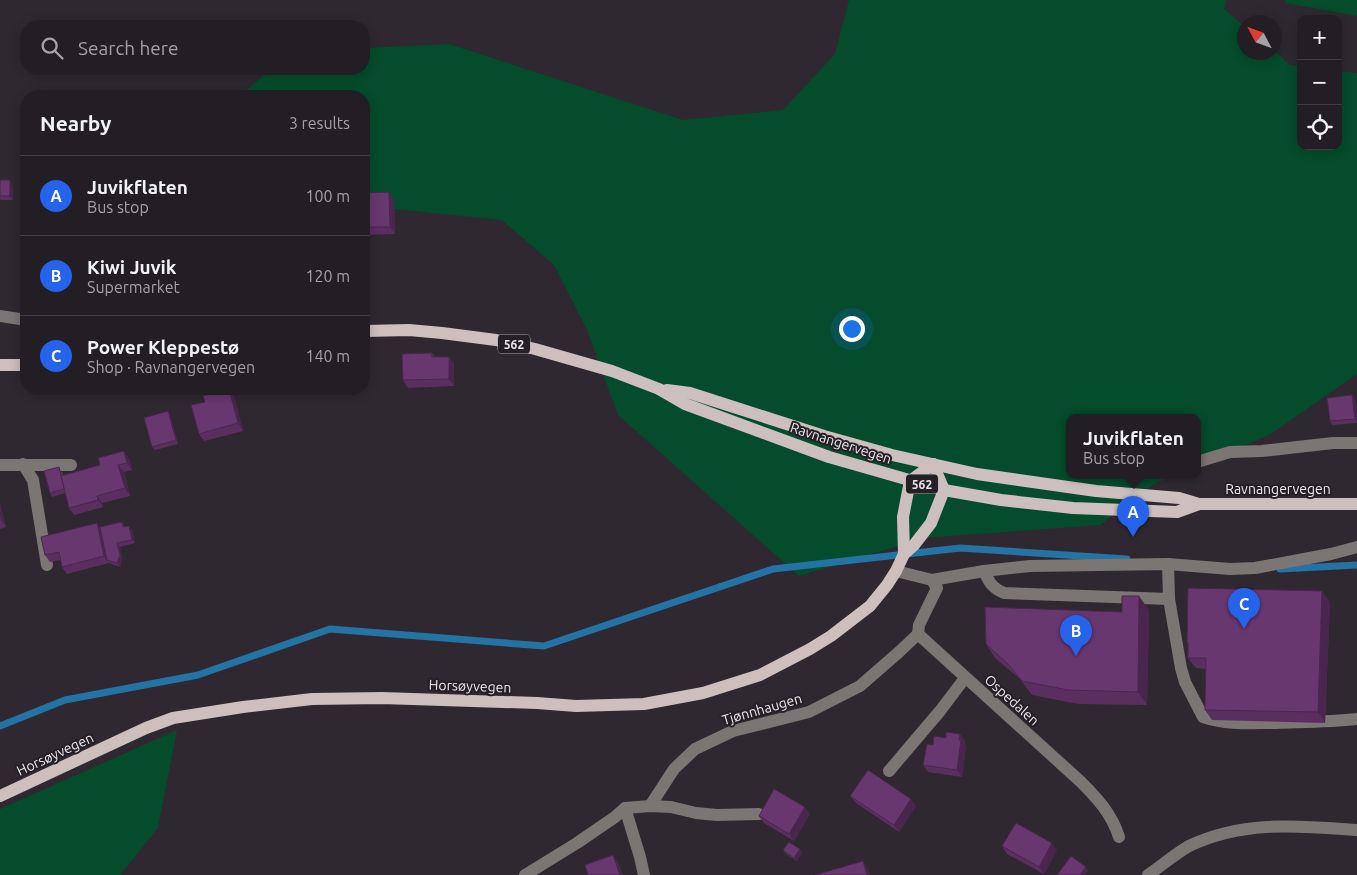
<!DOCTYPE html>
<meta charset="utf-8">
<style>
:root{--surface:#231e24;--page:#2f2b31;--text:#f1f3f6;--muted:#a3a2a6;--line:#403c41;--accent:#2563eb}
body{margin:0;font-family:Ubuntu,sans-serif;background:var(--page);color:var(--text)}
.controls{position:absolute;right:15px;top:15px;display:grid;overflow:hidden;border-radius:10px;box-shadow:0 2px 12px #0003}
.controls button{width:45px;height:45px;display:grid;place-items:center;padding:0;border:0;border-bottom:1px solid var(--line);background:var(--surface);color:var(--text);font:25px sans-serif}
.compass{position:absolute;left:1237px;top:15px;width:45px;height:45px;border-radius:50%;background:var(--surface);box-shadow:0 2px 12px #0003;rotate:311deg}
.you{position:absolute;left:851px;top:328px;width:18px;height:18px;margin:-12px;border:4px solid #fff;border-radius:50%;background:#1a73e8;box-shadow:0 0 0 8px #1a73e833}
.badge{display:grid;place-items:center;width:32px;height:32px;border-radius:50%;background:var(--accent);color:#fff;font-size:16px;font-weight:700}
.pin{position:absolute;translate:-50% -41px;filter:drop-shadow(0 1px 2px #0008)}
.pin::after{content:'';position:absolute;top:26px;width:18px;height:15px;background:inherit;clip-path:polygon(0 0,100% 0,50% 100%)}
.popup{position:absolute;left:1066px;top:414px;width:135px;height:65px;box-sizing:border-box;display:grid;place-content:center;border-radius:10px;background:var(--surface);filter:drop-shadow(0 1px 4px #0005);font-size:16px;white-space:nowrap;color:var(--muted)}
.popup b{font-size:19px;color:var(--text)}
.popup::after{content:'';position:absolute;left:50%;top:100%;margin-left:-10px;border:10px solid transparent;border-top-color:var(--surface)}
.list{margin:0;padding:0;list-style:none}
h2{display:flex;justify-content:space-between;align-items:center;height:65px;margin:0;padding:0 20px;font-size:21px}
h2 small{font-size:16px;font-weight:400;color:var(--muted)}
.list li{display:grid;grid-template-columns:32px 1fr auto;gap:15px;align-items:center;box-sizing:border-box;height:80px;padding:0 20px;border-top:1px solid var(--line)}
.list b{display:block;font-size:19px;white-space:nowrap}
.list p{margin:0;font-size:16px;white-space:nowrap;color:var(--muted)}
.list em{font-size:16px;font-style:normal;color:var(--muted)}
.icon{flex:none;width:28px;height:28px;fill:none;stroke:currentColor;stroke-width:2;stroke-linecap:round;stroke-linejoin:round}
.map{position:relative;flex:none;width:1357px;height:875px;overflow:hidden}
.search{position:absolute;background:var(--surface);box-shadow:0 2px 12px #0003;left:20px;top:20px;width:350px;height:55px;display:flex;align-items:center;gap:12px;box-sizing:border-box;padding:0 18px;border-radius:20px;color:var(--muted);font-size:19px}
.panel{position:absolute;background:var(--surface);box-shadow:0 2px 12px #0003;left:20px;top:90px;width:350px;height:305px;border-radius:20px}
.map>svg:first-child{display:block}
</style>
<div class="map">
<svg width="1357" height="875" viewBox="0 0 1357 875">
<rect width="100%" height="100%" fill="#2f2830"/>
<g fill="#044c2c">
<polygon points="849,0 1227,0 1224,9 1244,26 1244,52 1275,51 1290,65 1301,66 1301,146 1338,146 1338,71 1357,73 1357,374 1271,434 1197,466 1197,418 1069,418 1069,476 1173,476 1154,484 1100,525 924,538 799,576 618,415 587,330 554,265 502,220 364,206 364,96 240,96 271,69 364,69 364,48 449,44 683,120 783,110 835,54"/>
<polygon points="1286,0 1357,0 1357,16 1285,3"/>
<polygon points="177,730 158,828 120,875 0,875 0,809"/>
</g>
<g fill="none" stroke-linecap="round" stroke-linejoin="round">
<g stroke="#2373a4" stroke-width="7">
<polyline points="1280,569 1357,565"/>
<polyline points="0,726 65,700 198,675 330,629 544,646 773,569 960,548 1127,559"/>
</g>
<g stroke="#7b7574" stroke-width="12">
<polyline points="0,316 26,320"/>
<polyline points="1197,462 1230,452 1262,451 1333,443 1357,443"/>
<polyline points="23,464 33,480 47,565"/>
<polyline points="0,465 71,465"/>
<path d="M1168,564L1169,599L1181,668L1185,682L1203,717C1226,725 1252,723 1276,723C1303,722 1330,722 1357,719"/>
<polyline points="896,571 932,580 984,571 1030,566 1168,564 1230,569 1255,568 1331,554 1357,547"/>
<path d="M984,571C989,582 992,588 1004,593L1169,599"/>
<path d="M918,634L1081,782C1097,798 1112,814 1119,837"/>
<polyline points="918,634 919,625 937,588 932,580"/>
<polyline points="889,771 940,711 965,678"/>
<polyline points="650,806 674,769 695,749 733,731 809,712 860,686 899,652 918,634"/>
<polyline points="625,808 640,857 644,875"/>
<polyline points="525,875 577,843 615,817 625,808 650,806 671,807 696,813 717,815 759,814"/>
<path d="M1148,875C1161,866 1175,854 1189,846C1244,820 1299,826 1357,830"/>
</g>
<g stroke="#ccbfbe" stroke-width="12">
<polyline points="364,331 409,330 442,333 496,340 535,349 612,371 659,389 685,404 829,457 944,490 1001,500 1073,508 1177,512 1199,504"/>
<polyline points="0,365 26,365"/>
<polyline points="667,390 690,393 824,436 892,455 977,474 1096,491 1179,498 1199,504 1357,504"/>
<polyline points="904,554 903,517 910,481 933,464"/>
<polyline points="0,796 146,728 173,718 243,707 312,699 382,698 537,703 576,706 644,704 703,693 760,675 810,649 831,636 870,606 887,585 896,571 904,554 914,545 931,523 944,490 933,464"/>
</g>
</g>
<g fill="#5a2f60">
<polygon points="0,180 12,184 13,200 1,200 0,199"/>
<polygon points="364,193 394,200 395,234 364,235"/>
<polygon points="432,353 435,357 449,357 454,364 454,386 408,388 403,380"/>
<polygon points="229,389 234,396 243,431 204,441 199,434 205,402"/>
<polygon points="1355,399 1357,423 1332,425 1330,421"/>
<polygon points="168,411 170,415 178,444 155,450 152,447"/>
<polygon points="129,458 132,470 124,472 130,496 102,503 103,507 74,515 69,508 66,493 52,497 50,493 62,471 63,475"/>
<polygon points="0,504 6,527 0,529"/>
<polygon points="122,522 125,527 132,530 135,543 120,547 122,558 120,567 109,563 67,574 62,567 61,560 50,562 45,555 97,523 100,529"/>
<polygon points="1330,602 1325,723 1212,720 1205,710 1206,669 1196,668 1188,658 1188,644 1187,642"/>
<polygon points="1149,610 1147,705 1078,704 1032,695 1019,678 995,658 986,644 1122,612"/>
<polygon points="960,734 965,741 965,745 966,747 962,777 928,772 923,765 933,745 946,738"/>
<polygon points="850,796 916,806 899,832 856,803"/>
<polygon points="810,814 794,841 764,823 759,816"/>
<polygon points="1002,846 1057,850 1044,874 1007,854"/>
<polygon points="800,849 802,853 797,861 786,854 783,850"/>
</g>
<g fill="#4a264e">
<polygon points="10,180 12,184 13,200 10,196"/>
<polygon points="389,192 394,200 395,234 390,227"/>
<polygon points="449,357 454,364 454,386 449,379"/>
<polygon points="229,389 234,396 243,431 238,423"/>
<polygon points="1352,395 1355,399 1357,422 1355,419"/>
<polygon points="168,411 170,415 178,444 176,440"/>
<polygon points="124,451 129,458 132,470 127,463"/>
<polygon points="118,465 124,472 130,496 125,488"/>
<polygon points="97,496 102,503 103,507 98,500"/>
<polygon points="0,504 6,527 1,520 0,515"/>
<polygon points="97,523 102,530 107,560 109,564 104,556"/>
<polygon points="129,526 132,530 135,543 132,540"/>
<polygon points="117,543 120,547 122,558 120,567 117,563"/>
<polygon points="1322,591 1330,602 1325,723 1318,712"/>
<polygon points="1139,596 1149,610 1147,705 1138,692"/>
<polygon points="960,734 965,741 965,745 966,747 962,777 957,770"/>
<polygon points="911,799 916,806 899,832 894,825"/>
<polygon points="805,807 810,814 794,841 789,834"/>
<polygon points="1052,843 1057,850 1044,874 1039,867"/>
<polygon points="800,849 802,853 797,861 794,858"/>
<polygon points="613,855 618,862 623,875 620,875"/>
<polygon points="863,861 868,869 870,875 867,875"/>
<polygon points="1086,867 1088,870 1085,875 1080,875"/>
</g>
<g fill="#693770" stroke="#4a264e">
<rect x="0" y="180" width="10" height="16"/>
<polygon points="389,192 390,227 364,227 364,193"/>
<polygon points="432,353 432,357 449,357 449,379 403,380 402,354"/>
<polygon points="229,389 238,423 199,434 191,405 205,402 203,396"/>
<polygon points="1352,395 1355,419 1330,421 1327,398"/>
<polygon points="168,411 176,440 152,447 144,418"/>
<polygon points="124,451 127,463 118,465 125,488 97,496 98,500 69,508 61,476 100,465 98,458"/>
<polygon points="59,467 64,489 50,493 44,471"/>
<polygon points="122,522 123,527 129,526 132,540 117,543 120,555 117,563 107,560 100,527"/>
<polygon points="97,523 104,556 62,567 59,552 45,555 41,537"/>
<polygon points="1188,588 1322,591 1318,712 1205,710 1206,658 1188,658 1188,642 1187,642"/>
<polygon points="1122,596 1139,596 1138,692 1068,690 1022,681 1009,665 986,644 985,607 1122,612"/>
<polygon points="946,732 960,734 959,740 961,740 957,770 923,765 927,744 933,745 934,736 946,738"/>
<polygon points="868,770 911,799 894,825 850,796"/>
<polygon points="774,789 805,807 789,834 759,816"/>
<polygon points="1016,823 1052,843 1039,867 1002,846"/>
<polygon points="789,842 800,849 794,858 783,850"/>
<polygon points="613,855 620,875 588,875 585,865"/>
<polygon points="1071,856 1086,867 1080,875 1057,875"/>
<polygon points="863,861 867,875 815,875"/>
</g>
<g text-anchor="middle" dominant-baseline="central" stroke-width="4" stroke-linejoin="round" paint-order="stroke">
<g fill="#251f26" stroke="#b1acb1" stroke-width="1">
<rect x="498" y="334.5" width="32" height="19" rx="4"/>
<rect x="906" y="474.5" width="32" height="19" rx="4"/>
</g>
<g font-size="12" font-weight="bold" fill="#ede8ed">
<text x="514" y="344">562</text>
<text x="922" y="484">562</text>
</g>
<g font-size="14" fill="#ede8ed" stroke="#251f26">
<text transform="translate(841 443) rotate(18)">Ravnangervegen</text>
<text x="1278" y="489">Ravnangervegen</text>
<text transform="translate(470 686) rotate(2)">Horsøyvegen</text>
<text transform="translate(1012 700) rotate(42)">Ospedalen</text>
<text transform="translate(762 709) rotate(-16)">Tjønnhaugen</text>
<text transform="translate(55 754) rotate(-25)">Horsøyvegen</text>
</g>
</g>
</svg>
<div class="controls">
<button>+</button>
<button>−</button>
<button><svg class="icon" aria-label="locate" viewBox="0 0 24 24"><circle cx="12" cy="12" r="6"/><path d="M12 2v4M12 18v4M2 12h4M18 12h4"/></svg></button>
</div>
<svg class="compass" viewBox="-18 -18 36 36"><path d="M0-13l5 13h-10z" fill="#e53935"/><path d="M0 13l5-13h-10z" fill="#a3a2a6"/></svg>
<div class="you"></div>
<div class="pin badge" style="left:1133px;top:537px">A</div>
<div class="popup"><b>Juvikflaten</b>Bus stop</div>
<div class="pin badge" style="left:1076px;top:656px">B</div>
<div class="pin badge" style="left:1244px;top:629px">C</div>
<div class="search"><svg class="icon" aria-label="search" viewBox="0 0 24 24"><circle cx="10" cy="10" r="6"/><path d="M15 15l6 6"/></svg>Search here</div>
<section class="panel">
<h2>Nearby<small>3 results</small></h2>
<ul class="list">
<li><span class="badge">A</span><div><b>Juvikflaten</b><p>Bus stop</p></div><em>100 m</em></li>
<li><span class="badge">B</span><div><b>Kiwi Juvik</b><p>Supermarket</p></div><em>120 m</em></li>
<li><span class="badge">C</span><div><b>Power Kleppestø</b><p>Shop · Ravnangervegen</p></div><em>140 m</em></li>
</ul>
</section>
</div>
